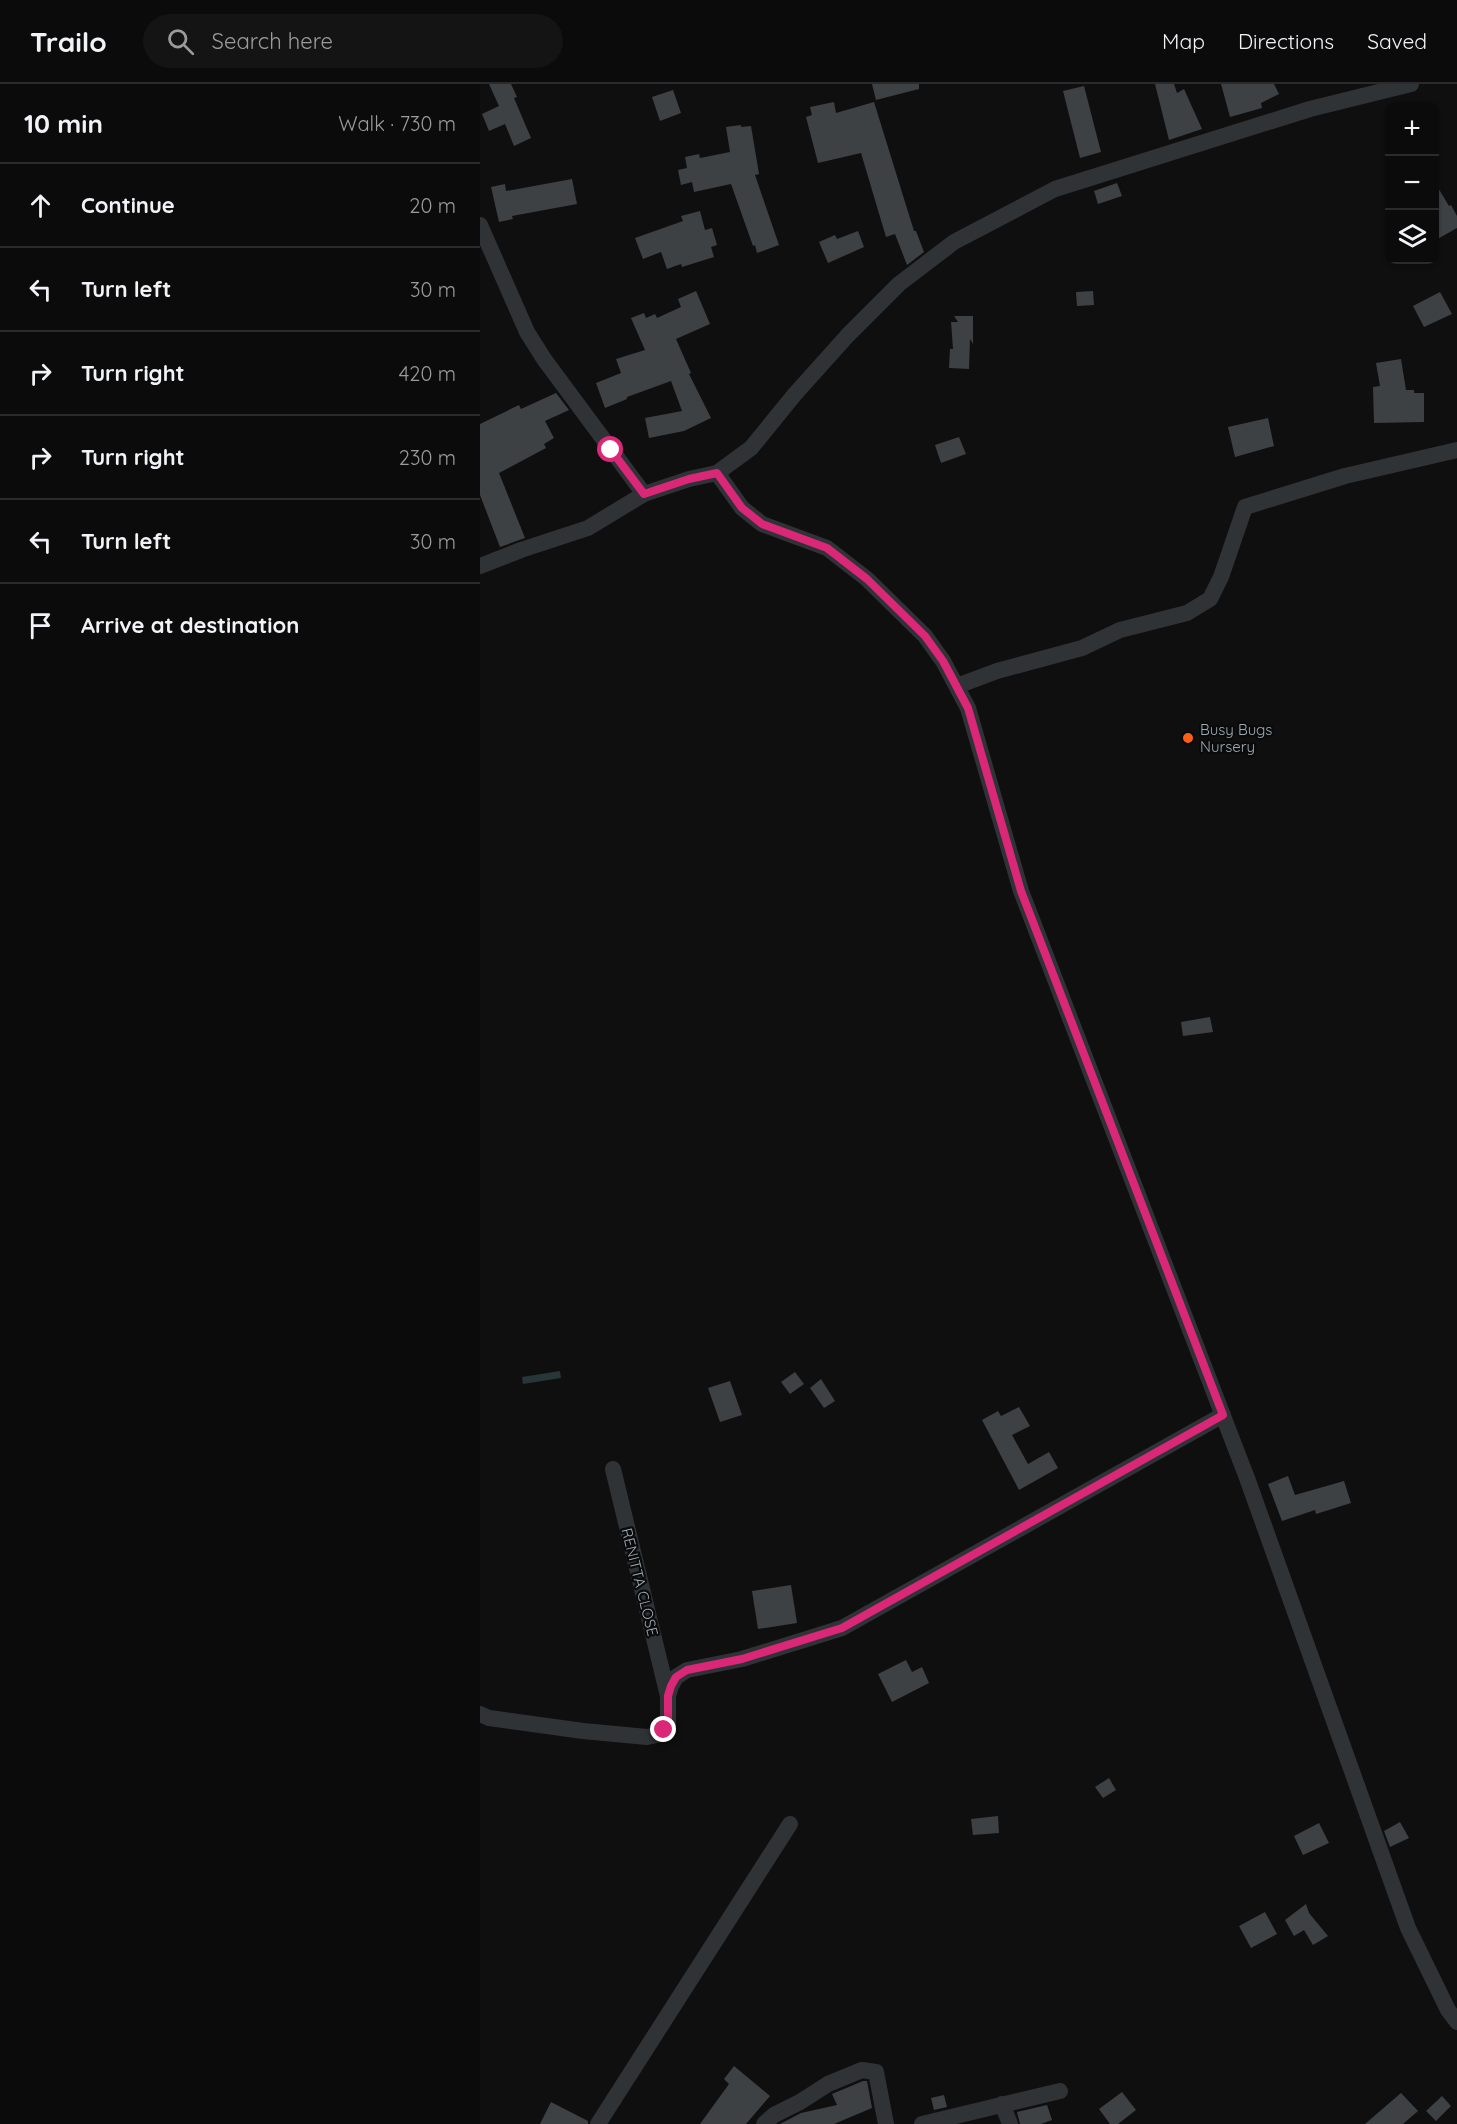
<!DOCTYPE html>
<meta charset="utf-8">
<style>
:root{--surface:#0b0b0c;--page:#141415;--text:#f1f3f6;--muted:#9a9b9d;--line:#2b2b2d}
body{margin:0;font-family:Quicksand,sans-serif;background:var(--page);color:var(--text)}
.controls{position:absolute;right:18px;top:18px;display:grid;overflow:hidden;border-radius:12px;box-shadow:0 2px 4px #0004}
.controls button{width:54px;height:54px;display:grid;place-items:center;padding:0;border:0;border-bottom:2px solid var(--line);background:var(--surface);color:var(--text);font:30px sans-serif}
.stop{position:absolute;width:18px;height:18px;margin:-14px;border:4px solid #db2777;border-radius:50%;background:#fff}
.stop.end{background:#db2777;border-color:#fff;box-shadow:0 2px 6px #0008}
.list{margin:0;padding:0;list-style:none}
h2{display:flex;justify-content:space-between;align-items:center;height:78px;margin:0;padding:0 24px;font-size:26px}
h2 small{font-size:20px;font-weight:400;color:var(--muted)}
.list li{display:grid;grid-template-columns:39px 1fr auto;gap:18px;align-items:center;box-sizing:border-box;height:84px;padding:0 24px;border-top:2px solid var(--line)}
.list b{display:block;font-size:22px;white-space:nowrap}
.list em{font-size:20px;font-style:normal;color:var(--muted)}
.icon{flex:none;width:33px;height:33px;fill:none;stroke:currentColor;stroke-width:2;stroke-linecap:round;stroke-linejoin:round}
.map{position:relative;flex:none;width:977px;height:2040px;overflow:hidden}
header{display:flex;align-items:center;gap:36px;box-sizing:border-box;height:84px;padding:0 30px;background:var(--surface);border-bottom:2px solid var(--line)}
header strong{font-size:28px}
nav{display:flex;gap:33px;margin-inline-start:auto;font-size:21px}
.search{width:420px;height:54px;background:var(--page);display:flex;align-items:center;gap:15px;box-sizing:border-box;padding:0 21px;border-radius:33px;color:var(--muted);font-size:22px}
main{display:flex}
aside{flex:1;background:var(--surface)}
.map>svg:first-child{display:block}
</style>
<header>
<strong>Trailo</strong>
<div class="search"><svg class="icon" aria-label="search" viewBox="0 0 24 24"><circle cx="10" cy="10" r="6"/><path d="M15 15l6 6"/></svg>Search here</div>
<nav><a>Map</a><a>Directions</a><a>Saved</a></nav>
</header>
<main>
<aside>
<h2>10 min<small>Walk · 730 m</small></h2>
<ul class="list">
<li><svg class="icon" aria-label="ahead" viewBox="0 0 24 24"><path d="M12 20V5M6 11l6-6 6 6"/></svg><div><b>Continue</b></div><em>20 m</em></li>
<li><svg class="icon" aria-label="left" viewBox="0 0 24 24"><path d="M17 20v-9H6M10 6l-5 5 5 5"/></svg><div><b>Turn left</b></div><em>30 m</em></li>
<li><svg class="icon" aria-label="right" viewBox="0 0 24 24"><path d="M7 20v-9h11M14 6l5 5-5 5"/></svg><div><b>Turn right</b></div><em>420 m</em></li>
<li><svg class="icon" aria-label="right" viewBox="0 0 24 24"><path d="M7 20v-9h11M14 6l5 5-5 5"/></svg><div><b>Turn right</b></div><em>230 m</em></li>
<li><svg class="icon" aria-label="left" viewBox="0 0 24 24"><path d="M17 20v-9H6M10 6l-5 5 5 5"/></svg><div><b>Turn left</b></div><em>30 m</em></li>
<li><svg class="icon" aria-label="arrive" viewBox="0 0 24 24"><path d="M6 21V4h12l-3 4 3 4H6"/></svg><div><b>Arrive at destination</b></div></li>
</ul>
</aside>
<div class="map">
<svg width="977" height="2040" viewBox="0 0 977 2040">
<rect width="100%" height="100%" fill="#0f0f10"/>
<polygon fill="#273638" points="80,1287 81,1294 43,1300 42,1293"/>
<g fill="#3d4144">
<polygon points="9,0 31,0 37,13 34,14 51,54 34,62 25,40 9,47 2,30 19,22"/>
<polygon points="392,0 439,0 439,5 396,16"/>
<polygon points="675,0 694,0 697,9 704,5 722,45 689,56"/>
<polygon points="741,0 794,0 799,10 781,19 782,24 750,33"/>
<polygon points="604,2 621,68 600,74 583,7"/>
<polygon points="193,6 201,29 180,37 172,13"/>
<polygon points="354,18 356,29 394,18 434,147 436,147 444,168 427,181 415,150 406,153 381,69 338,79 326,33 332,31 330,23"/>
<polygon points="261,41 261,43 271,42 279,90 275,91 299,161 277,169 275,161 273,162 251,100 214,108 212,98 201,101 198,86 207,84 205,73 219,70 220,74 250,68 246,43"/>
<polygon points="92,95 97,120 32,132 33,135 19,138 11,103 25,100 26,107"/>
<polygon points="954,97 969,122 971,121 977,132 977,144 954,157"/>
<polygon points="637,99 642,112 618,120 614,107"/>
<polygon points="220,127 225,146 232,144 237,161 231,163 234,173 202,183 201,180 187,185 181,168 163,175 155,154 203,137 201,132"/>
<polygon points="378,147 384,163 348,179 339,158 355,151 357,155"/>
<polygon points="216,207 230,240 196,255 211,289 209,290 231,334 204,347 169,354 165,334 202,327 191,297 147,313 147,315 125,324 116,299 141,289 136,275 165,266 151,234 164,229 166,234 175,230 177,234 201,223 198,215"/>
<polygon points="613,207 614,221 597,222 596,208"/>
<polygon points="960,208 972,230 944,243 933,222"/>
<polygon points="474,232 493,232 493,260 490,255 489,285 469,284 470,265 473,265 471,238 478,238"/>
<polygon points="921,275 926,306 934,306 934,309 944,309 944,338 894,339 893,303 900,302 896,279"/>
<polygon points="76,309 89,326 65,337 74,354 64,360 66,364 19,389 45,454 20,463 0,411 0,340 39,321 41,325"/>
<polygon points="788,334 794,362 755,373 748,343"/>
<polygon points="479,353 486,370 461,379 455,361"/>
<polygon points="730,933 733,948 703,952 701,938"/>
<polygon points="315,1288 324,1300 310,1310 301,1298"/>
<polygon points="341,1295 355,1317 344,1324 330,1304"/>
<polygon points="250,1297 262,1331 240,1338 228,1304"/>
<polygon points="539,1323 550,1342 532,1351 548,1380 569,1368 578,1384 539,1406 502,1336 518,1327 521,1332"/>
<polygon points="808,1392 815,1411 864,1397 871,1419 836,1430 835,1426 802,1437 788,1400"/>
<polygon points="311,1501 317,1539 278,1545 272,1507"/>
<polygon points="426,1576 432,1588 442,1583 449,1599 412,1618 398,1590"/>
<polygon points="629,1694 636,1706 623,1714 615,1703"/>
<polygon points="518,1732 519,1749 493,1751 491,1735"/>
<polygon points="920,1738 929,1754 910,1763 904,1747"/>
<polygon points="839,1739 849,1759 823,1771 814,1752"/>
<polygon points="826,1820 829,1829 848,1852 833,1861 824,1846 814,1852 805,1836"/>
<polygon points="785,1828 797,1850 771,1864 759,1842"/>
<polygon points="254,1982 290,2012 266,2040 220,2040 249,2000 244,1995"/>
<polygon points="383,1997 387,1997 392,2024 354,2040 300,2040 321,2029 357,2021 352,2010"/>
<polygon points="642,2008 656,2026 638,2040 630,2040 619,2025"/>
<polygon points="921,2009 938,2027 923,2040 885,2040"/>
<polygon points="464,2011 467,2023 454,2026 451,2014"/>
<polygon points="962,2012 971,2022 956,2037 946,2027"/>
<polygon points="71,2018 108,2037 108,2040 60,2040"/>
<polygon points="567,2021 572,2036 561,2040 540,2040 537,2028"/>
</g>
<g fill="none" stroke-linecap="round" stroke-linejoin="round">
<g stroke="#303336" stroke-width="16">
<polyline points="0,141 47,248 64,275 164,410"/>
<polyline points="237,389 262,424 282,440 347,464 387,495 445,552 463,577 488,624 541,807 767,1394 928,1844 968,1926 977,1938"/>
<polyline points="0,482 41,466 108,444 164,410 209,395 237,389 271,364 315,310 368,251 419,200 474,158 575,105 830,25 931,0"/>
<polyline points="477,602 517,587 602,564 640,546 707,529 730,515 741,493 765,423 865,392 977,366"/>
<polyline points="133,1385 188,1612"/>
<polyline points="0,1630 9,1634 103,1647 167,1653 177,1651 184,1646 188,1640 188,1612 191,1602 196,1593 207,1586 262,1575 362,1544 743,1331"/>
<polyline points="522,2020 530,2040"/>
<polyline points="118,2040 310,1740"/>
<polyline points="284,2040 294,2031 320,2018 348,2000 382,1986 396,1988 406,2040"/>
<polyline points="442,2040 580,2007"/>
</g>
</g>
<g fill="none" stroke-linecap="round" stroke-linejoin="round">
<polyline stroke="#db2777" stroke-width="8" points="131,366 164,410 209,395 237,389 262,424 282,440 347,464 387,495 445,552 463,577 488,624 541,807 743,1331 362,1544 262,1575 207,1586 196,1593 191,1602 188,1612 188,1640 184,1646"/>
</g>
<circle fill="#ff5d18" stroke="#0a0a0b" stroke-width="2" cx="708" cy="654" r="6"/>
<g text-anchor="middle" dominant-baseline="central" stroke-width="4.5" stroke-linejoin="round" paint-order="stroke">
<g font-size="15" fill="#9eacb3" stroke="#0a0a0b" text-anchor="start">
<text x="720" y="645">Busy Bugs<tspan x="720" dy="17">Nursery</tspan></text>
</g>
<g font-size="15" fill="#9eacb3" stroke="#0a0a0b">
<text transform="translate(160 1498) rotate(76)">RENITTA CLOSE</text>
</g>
</g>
</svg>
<div class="controls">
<button>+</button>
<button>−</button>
<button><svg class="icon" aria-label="layers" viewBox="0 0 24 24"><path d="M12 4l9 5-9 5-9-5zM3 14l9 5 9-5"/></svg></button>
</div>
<div class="stop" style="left:131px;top:366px"></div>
<div class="stop end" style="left:184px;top:1646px"></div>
</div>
</main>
